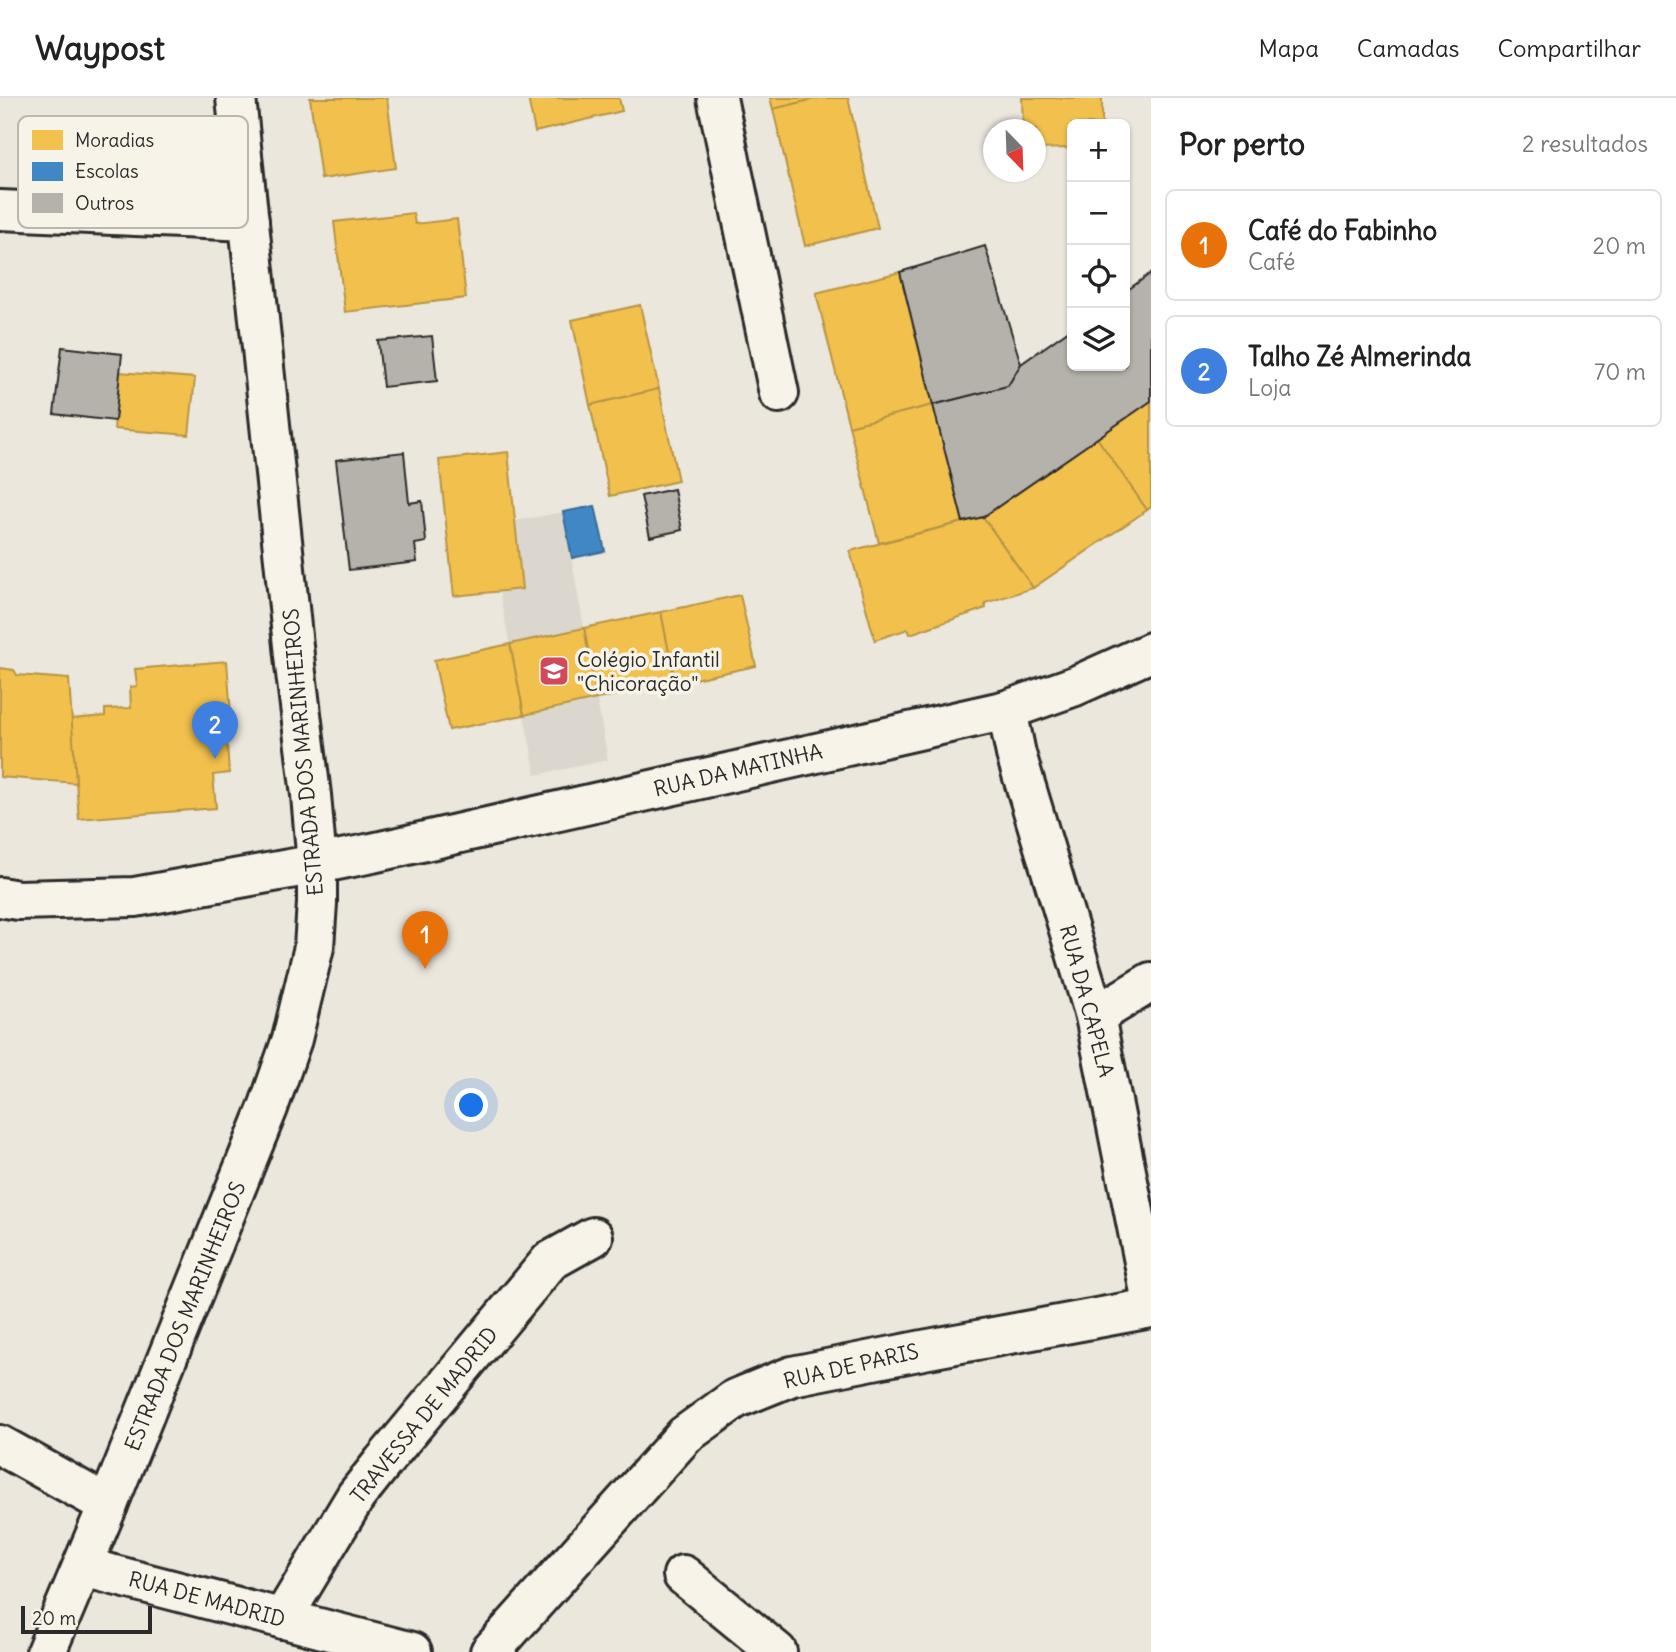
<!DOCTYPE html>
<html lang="pt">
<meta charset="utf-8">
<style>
:root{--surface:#fff;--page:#f2f2f2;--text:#222;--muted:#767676;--line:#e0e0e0;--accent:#d93025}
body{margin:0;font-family:Delius,sans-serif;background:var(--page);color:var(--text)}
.controls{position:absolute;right:21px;top:21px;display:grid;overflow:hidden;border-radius:10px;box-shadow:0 2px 5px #0004}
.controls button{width:63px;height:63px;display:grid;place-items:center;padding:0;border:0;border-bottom:2px solid var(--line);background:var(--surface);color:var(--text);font:35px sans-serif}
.compass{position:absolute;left:983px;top:21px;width:63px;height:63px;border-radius:50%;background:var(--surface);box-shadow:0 2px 5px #0004;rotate:157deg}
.scale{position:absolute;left:21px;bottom:18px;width:131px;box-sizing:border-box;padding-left:7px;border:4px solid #2b2b2b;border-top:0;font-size:19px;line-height:24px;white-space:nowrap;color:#2b2b2b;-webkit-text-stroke:5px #f7f3e8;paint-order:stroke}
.you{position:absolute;left:472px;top:1008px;width:24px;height:24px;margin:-18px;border:5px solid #fff;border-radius:50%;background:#1a73e8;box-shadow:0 0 0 10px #1a73e833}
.badge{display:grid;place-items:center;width:46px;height:46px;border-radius:50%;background:var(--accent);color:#fff;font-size:23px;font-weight:700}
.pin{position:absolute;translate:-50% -58px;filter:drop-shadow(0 2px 4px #0008)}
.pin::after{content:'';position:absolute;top:37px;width:24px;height:21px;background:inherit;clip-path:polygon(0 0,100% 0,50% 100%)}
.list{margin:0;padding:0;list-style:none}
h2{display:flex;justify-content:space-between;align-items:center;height:91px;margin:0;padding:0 28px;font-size:30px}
h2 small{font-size:23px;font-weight:400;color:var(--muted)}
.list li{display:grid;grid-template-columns:46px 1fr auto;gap:21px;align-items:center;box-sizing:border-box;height:112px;margin:0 14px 14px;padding:0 14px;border:2px solid var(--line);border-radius:10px}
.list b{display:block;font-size:26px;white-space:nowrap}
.list p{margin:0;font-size:23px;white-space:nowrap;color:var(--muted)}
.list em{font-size:23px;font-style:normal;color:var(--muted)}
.icon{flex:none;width:38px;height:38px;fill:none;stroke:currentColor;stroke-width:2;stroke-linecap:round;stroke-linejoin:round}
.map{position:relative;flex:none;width:1151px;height:1554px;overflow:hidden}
header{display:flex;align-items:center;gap:42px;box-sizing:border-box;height:98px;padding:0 35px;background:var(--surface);border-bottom:2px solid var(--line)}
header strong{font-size:33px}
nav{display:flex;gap:38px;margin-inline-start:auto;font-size:24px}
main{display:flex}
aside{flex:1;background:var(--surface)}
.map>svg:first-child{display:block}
</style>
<header>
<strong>Waypost</strong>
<nav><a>Mapa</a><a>Camadas</a><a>Compartilhar</a></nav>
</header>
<main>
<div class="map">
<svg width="1151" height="1554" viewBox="0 0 1151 1554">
<rect width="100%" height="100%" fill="#ebe7dd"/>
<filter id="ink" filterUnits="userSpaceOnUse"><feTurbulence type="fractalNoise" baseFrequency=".0143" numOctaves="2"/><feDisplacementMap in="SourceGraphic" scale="14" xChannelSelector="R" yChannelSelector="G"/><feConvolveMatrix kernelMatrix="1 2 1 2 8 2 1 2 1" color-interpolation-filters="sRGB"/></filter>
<g filter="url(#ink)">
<polygon fill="#dbd7ce" points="563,414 608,662 536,677 499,493 522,491 515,423"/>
<g fill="#f2c14e" stroke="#b69444" stroke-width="2">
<polygon points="310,0 387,0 396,70 321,81"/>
<polygon points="528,0 619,0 622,13 535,34"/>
<polygon points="770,0 819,0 773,11"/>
<polygon points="819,0 848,0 878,130 805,148 773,11"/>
<polygon points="1022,0 1102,0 1102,26 1072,26 1072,50 1036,51 1036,32 1023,32"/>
<polygon points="413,115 415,126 457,121 466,200 345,214 334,124"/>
<polygon points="900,174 933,307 849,328 816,195"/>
<polygon points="640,207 659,291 590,307 572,222"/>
<polygon points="119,274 195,280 189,337 114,331"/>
<polygon points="659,291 678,383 610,398 590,307"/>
<polygon points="1151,303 1151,409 1147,412 1097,340"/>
<polygon points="933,307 963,424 879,445 849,328"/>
<polygon points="1097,340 1147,412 1033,490 983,419"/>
<polygon points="508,354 522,491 454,498 439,362"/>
<polygon points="983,419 1033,490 985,505 986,510 910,536 908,531 875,542 850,453"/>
<polygon points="740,497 756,568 675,585 661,514"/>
<polygon points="661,514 675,585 597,601 584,530"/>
<polygon points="584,530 597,601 524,617 510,546"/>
<polygon points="510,546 524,617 449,632 434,562"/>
<polygon points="227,563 232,630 226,631 229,675 213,677 216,710 79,721 71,621 105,618 105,611 131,610 130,589 137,588 135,571"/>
<polygon points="0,570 14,572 17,577 69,581 76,685 0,679"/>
</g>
<polygon fill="#3f88c5" stroke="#396c97" stroke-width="2" points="595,408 605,453 572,460 563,414"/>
<g fill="#b5b2ab" stroke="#2b2b2b" stroke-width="2">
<polygon points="985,148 1021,266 1008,288 933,307 900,174"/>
<polygon points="1151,175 1151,303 983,419 963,424 933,307 1008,288 1021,266 1072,230 1072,268 1125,268 1125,194"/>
<polygon points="432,238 437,283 383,289 378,243"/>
<polygon points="62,249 122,256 115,323 54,316"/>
<polygon points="404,354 409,405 422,403 426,444 415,446 417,464 349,472 336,362"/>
<polygon points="674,391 682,432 650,439 641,398"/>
</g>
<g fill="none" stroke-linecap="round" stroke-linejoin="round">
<g stroke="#2b2b2b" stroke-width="44">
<g id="street">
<polyline points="717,0 779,295"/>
<polyline points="0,112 249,123"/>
<polyline points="1007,612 1016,656 1095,918 1151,1199"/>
<polyline points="0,799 18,802 135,799 317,766 372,755 1007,612 1075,588 1151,554"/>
<polyline points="1095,918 1151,884"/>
<polyline points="0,1347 108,1407"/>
<polyline points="83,1469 412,1554"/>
<polyline points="683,1477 777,1554"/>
<polyline points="282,1521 356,1398 383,1364 550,1163 593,1139"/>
<polyline points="490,1554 685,1337 735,1301 792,1278 923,1252 1151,1210"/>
</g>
</g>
<g stroke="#2b2b2b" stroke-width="44">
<polyline id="secondary" points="46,1554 108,1407 268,1010 292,941 314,849 317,805 317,766 311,697 295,567 236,0"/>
</g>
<use href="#street" stroke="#f7f3e8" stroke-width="38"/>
<use href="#secondary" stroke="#f7f3e8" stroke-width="38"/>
</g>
</g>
<defs>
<g id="school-square" transform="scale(1.575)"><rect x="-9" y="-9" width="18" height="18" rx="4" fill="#d1495b" stroke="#f7f3e8"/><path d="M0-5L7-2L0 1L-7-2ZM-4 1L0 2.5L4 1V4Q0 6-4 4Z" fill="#fff"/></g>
</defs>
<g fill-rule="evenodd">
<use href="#school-square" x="554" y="573"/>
</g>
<g text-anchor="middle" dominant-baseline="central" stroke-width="7" stroke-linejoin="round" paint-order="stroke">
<g font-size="21" fill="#2b2b2b" stroke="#f7f3e8" text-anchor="start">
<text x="577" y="561">Colégio Infantil<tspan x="577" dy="24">"Chicoração"</tspan></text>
</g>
<g font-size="21" fill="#2b2b2b" stroke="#f7f3e8">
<text transform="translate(303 654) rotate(-95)">ESTRADA DOS MARINHEIROS</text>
<text transform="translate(738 672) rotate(-13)">RUA DA MATINHA</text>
<text transform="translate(1087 903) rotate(75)">RUA DA CAPELA</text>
<text transform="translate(185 1218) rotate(-68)">ESTRADA DOS MARINHEIROS</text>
<text transform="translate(851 1268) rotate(-13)">RUA DE PARIS</text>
<text transform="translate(424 1317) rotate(-51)">TRAVESSA DE MADRID</text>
<text transform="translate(207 1501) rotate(15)">RUA DE MADRID</text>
</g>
</g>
<rect x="18" y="18" width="230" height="112" rx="10" fill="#f7f3e8" stroke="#bab7af" stroke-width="2"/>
<rect x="32" y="32" width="31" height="20" fill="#f2c14e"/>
<rect x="32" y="64" width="31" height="19" fill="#3f88c5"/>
<rect x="32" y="95" width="31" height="20" fill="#b5b2ab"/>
<g font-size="19" fill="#2b2b2b">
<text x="75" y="49">Moradias</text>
<text x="75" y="80">Escolas</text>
<text x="75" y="112">Outros</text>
</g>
</svg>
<div class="controls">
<button>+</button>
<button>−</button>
<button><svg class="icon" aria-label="locate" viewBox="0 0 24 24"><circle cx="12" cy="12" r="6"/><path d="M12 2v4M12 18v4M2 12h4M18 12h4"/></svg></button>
<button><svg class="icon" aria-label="layers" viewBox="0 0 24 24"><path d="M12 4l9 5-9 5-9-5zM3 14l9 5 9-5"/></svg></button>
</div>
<svg class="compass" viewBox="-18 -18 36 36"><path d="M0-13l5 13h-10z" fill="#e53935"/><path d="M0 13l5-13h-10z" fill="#767676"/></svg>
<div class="scale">20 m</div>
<div class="you"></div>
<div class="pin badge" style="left:425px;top:871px;background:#e8710a">1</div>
<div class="pin badge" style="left:215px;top:661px;background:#3f7fe0">2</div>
</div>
<aside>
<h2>Por perto<small>2 resultados</small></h2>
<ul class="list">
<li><span class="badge" style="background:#e8710a">1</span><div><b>Café do Fabinho</b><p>Café</p></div><em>20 m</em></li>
<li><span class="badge" style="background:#3f7fe0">2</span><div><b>Talho Zé Almerinda</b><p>Loja</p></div><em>70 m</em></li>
</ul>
</aside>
</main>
